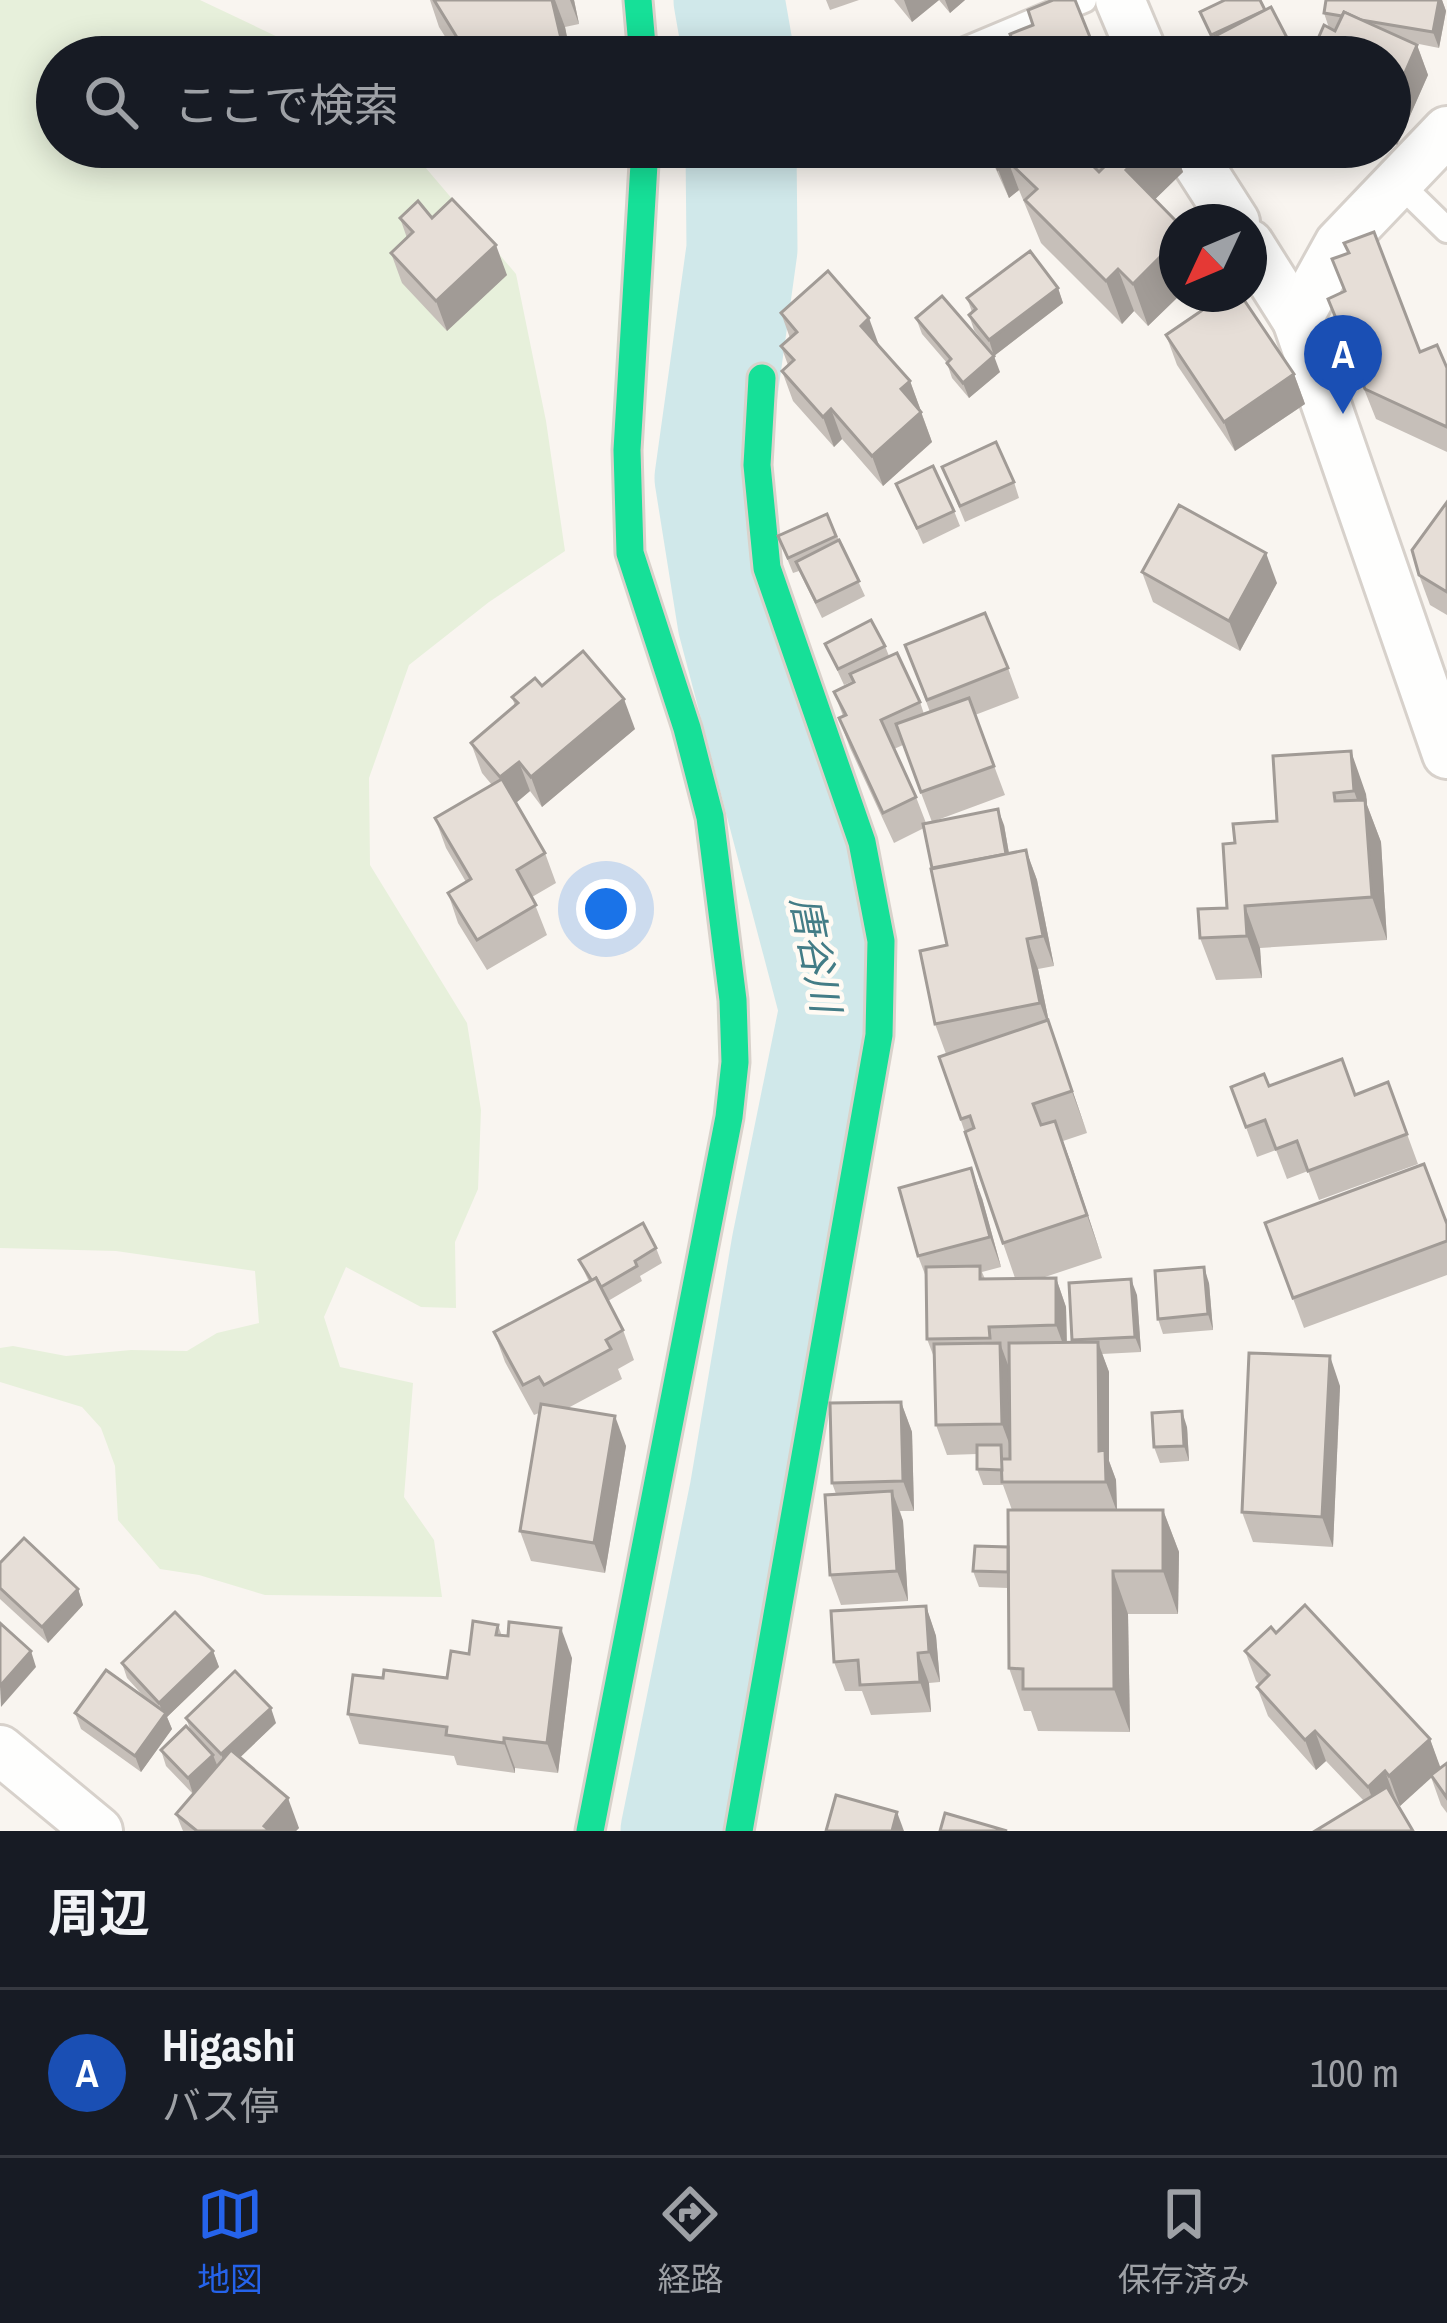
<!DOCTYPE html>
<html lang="ja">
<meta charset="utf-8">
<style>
:root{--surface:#171b24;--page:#20242c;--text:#f1f3f6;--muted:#9ea1a6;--line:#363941;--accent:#2563eb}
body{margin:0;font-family:"Archivo Narrow","Noto Sans JP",sans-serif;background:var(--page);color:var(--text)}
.compass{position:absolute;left:1159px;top:204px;width:108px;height:108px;border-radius:50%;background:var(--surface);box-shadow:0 6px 30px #0003;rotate:226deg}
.you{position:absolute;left:606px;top:909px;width:42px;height:42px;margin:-30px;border:9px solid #fff;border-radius:50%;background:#1a73e8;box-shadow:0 0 0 18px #1a73e833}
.badge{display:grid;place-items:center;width:78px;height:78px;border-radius:50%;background:var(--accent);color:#fff;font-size:39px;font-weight:700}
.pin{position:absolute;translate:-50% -99px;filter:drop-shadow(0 3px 6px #0008)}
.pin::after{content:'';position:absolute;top:63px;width:42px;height:36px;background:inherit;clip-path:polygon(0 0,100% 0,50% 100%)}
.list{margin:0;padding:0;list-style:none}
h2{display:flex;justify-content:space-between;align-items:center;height:156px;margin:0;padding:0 48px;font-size:51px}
h2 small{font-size:39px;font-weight:400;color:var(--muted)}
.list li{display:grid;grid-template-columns:78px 1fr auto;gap:36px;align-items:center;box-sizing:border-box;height:168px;padding:0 48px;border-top:3px solid var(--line)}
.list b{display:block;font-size:45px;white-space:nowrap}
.list p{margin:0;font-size:39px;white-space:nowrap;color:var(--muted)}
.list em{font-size:39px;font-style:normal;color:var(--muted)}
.icon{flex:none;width:66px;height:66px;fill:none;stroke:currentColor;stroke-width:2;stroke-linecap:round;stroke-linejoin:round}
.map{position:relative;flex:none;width:1447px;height:1831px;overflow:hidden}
.search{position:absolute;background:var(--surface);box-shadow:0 6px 30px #0003;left:36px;right:36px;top:36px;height:132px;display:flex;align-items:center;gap:30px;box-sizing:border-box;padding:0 42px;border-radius:66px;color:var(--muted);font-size:45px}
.sheet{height:324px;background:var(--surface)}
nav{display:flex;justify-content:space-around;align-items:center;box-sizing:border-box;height:168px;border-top:3px solid var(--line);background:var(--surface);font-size:33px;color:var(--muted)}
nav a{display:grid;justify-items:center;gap:6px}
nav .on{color:var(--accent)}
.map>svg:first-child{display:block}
</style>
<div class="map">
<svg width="1447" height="1831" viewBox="0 0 1447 1831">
<rect width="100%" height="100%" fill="#f9f5f0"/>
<polygon fill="#e7f0db" points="0,0 200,0 320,57 57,57 57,147 408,147 516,274 546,421 565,551 489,602 409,665 369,778 370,865 467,1023 481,1110 478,1189 455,1242 456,1308 421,1307 346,1267 324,1317 340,1367 413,1383 404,1497 434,1540 442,1597 265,1595 199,1575 160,1569 118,1520 115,1466 101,1428 82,1407 0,1382 0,1348 13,1346 66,1356 131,1350 187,1351 217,1333 259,1323 255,1271 116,1251 0,1248"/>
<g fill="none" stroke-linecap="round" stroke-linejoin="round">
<g stroke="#d0e8ea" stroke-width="111">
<polyline points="729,0 739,57"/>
<polyline points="676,1831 745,1492 787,1245 835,1009 733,622 710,478 742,249 741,147"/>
</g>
<g stroke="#d7d1cb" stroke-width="30">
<g id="lane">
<polyline points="948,57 1084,0"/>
<polyline points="1400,184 1447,230"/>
</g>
</g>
<g stroke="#d7d1cb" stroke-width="54">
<g id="street">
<polyline points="1120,0 1144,57"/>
<polyline points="1187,147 1235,222"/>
<polyline points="1249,244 1297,320 1447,754"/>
<polyline points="1297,320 1339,244 1447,131"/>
<polyline points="0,1750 98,1831"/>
</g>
</g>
<g stroke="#d9d2cb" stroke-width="33">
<g id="fast">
<polyline points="638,0 643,57"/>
<polyline points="590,1831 729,1117 735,1062 733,1000 710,817 687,728 630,553 627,450 645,147"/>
<polyline points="739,1831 879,1035 881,941 862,842 767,568 757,465 762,378"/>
</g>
</g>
<use href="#lane" stroke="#fefefd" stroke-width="24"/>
<use href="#street" stroke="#fefefd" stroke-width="48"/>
<use href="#fast" stroke="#16e098" stroke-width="27"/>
</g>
<g fill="#c6bfb9">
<polygon points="430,0 574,0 579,24 565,27 571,57 458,57 439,27"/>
<polygon points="826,0 859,0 830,10"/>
<polygon points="894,0 965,0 950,13 939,0 912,22"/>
<polygon points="1326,0 1442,0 1446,11 1439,48 1414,43 1417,45 1428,75 1397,145 1390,142 1390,57 1310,57 1324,25 1329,28 1324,13"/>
<polygon points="965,147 1074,147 1077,150 1076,147 1174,147 1183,172 1155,199 1177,294 1181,294 1148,326 1134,311 1122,324 1041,243 1019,190 1009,198 993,163 976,167"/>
<polygon points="1246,147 1295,147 1256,167"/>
<polygon points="400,218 432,218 507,275 447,331 402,283 391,253 407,238"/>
<polygon points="1344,243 1420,352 1447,368 1447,452 1376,419 1328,299 1344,291 1348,253"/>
<polygon points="1058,288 1063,303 994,356 974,330 969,315 972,312 967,298"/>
<polygon points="781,313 880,347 910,381 932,442 883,486 842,439 834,447 793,401 782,371 788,365 781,346 790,338"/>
<polygon points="916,318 1000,372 969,398 952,378 947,363 922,334"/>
<polygon points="1166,335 1294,374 1305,404 1235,451 1177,365"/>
<polygon points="942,467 1014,482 1019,498 965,522"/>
<polygon points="896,484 954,511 960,526 923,544"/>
<polygon points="1447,502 1447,615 1430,605 1419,575"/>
<polygon points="827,514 865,596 822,618 799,571 793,573 778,536"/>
<polygon points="1142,572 1277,583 1240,651 1153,602"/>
<polygon points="825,644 885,646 889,656 920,702 924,714 930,712 905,645 1008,668 1019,698 975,715 1005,795 932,822 903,745 894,749 916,797 926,823 1004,825 1009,854 1026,850 1037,880 1054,966 1038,969 1049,1022 1087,1133 1063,1141 1102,1258 1042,1278 1056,1278 1066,1307 1067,1342 1072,1342 1069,1283 1137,1295 1141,1352 1102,1354 1109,1372 1109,1461 1116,1480 1117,1510 1163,1510 1179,1552 1178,1614 1128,1614 1130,1732 1038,1731 1031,1711 1024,1711 1009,1668 1008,1588 979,1587 973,1571 1008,1548 1012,1510 1003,1485 983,1485 977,1469 977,1454 947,1455 936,1425 935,1360 927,1339 926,1277 918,1256 982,1198 1001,1267 982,1272 985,1279 1015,1278 939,1057 946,1054 935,1024 947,945 924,828 894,843 850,748 839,718 843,716 834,692 853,683 853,681 844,685"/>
<polygon points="542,686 635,729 542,807 530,791 516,803 545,853 556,883 532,897 547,935 487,970 458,923 448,893 466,882 446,848 435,818 492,785 482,773 471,743 515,706 512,697"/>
<polygon points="1273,756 1366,794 1367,805 1381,842 1387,940 1260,948 1262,978 1216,980 1200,938 1227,908 1235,843 1277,821"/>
<polygon points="1388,1082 1418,1164 1319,1200 1308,1171 1287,1179 1276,1150 1257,1157 1231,1087 1269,1086 1355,1095"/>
<polygon points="1265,1223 1447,1224 1447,1275 1304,1328"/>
<polygon points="656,1248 662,1263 640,1276 642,1281 608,1301 623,1330 634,1360 618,1369 622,1379 568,1408 626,1446 605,1573 531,1561 520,1531 539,1413 534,1415 505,1362 494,1332 589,1282 579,1260"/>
<polygon points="1209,1283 1213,1330 1163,1334 1158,1319"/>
<polygon points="1340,1386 1333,1547 1253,1542 1242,1512"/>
<polygon points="901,1402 912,1432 914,1511 900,1511 903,1521 908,1601 841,1605 830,1575 836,1494 832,1483"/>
<polygon points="1187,1427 1189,1461 1160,1463 1154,1447"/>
<polygon points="0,1563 78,1589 83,1605 48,1643 0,1599"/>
<polygon points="926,1606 936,1636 940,1682 929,1683 931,1712 871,1715 862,1691 845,1691 834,1662"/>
<polygon points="498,1625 502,1636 572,1658 558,1773 515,1768 515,1773 457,1765 454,1756 359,1744 348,1714 383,1678 447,1678"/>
<polygon points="1276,1633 1430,1739 1440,1768 1447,1763 1447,1813 1441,1805 1431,1777 1400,1806 1396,1801 1364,1801 1326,1761 1316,1770 1268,1716 1257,1687 1259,1684 1256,1681 1245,1651"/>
<polygon points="213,1651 219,1667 167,1717 172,1729 141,1772 81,1729 75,1713 147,1700 127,1678 122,1663"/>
<polygon points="186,1718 276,1723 240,1757 299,1828 296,1831 183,1831 176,1814 193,1794 166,1766 161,1750 191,1732"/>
</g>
<g fill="#a19b96">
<polygon points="552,0 555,0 565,27 571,57 566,57 563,47"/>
<polygon points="570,0 574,0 579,24"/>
<polygon points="904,0 939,0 912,22"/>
<polygon points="945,0 965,0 950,13"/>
<polygon points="1439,0 1442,0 1446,11 1439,48 1433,32"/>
<polygon points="1417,45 1428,75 1397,145 1390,124 1390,107"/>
<polygon points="1022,147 1008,161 1019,190 1009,198 998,169"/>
<polygon points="1149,147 1174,147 1183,172 1141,213 1126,170"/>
<polygon points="1177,240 1177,294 1181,294 1148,326 1133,284"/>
<polygon points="496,245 507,275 447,331 436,301"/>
<polygon points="1118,269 1134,311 1122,324 1106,281"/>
<polygon points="1058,288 1063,303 994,356 989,340"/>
<polygon points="869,318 880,348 861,326"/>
<polygon points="994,356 1000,372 969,398 963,383"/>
<polygon points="1294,374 1305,404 1235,451 1224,422"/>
<polygon points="910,381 921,411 901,389"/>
<polygon points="831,409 842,439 834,447 823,417"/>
<polygon points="921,412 932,442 883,486 872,456"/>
<polygon points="1266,553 1277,583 1240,651 1229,621"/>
<polygon points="624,699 635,729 542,807 531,777"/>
<polygon points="1351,751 1366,794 1367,805 1381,842 1387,940 1372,897 1367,828 1354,791"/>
<polygon points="519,762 530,791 511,807 500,777"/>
<polygon points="998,809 1004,825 1013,876 1007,861"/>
<polygon points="1026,850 1037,880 1054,966 1043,936"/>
<polygon points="1245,906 1260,948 1262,978 1247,936"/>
<polygon points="1027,939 1038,969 1049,1022 1087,1133 1040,1003"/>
<polygon points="1055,1121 1071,1163 1102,1258 1087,1215"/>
<polygon points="971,1168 982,1198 1001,1267 990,1237"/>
<polygon points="1204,1267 1209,1283 1213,1330 1208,1314"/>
<polygon points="1056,1278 1066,1307 1067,1355 1056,1325"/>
<polygon points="1131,1279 1137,1295 1141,1352 1135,1337"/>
<polygon points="1098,1342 1109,1372 1109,1461 1116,1480 1117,1512 1106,1482 1099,1451"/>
<polygon points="1000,1343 1011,1373 1013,1454 1002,1424"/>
<polygon points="1330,1356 1340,1386 1333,1547 1322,1517"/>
<polygon points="901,1402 912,1432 914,1511 903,1481"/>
<polygon points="1182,1411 1187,1427 1189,1461 1184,1446"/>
<polygon points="615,1416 626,1446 605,1573 594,1543"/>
<polygon points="892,1491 903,1521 908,1601 897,1571"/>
<polygon points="1163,1510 1179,1552 1178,1614 1163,1571"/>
<polygon points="1113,1571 1128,1614 1130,1732 1114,1689"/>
<polygon points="78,1589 83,1605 48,1643 42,1627"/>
<polygon points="926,1606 936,1636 940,1682 929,1652"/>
<polygon points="561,1628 572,1658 558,1773 547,1743"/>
<polygon points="31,1651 36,1667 1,1707 0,1686"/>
<polygon points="213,1651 219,1667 167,1717 172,1729 141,1772 135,1756 164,1716 159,1703"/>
<polygon points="918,1653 929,1683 931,1712 920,1682"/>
<polygon points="271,1708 276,1723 227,1770 221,1754"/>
<polygon points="1315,1731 1326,1761 1316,1770 1305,1740"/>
<polygon points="504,1738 515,1768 515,1773 504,1743"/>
<polygon points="1430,1739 1441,1769 1400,1806 1389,1776"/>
<polygon points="213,1755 219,1770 193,1794 188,1778"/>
<polygon points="1385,1771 1396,1801 1379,1817 1368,1787"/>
<polygon points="288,1798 299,1828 296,1831 266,1831 264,1826"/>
<polygon points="897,1812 904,1831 892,1831"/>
</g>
<g fill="#e6ded7" stroke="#a19b96" stroke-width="3">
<polygon points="434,0 552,0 563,47 524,57 469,57"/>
<polygon points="1053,0 1075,0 1098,57 1019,57 1010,34 1033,25 1028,10"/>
<polygon points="1225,0 1260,0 1265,10 1211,35 1200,12"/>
<polygon points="1326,0 1439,0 1433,32 1361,20 1344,12 1342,16 1324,13"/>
<polygon points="1271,7 1297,57 1204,57 1198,45"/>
<polygon points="1344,12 1417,45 1390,107 1390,57 1310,57 1324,25 1335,31"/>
<polygon points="989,147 1022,147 998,169"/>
<polygon points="1022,147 1074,147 1099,172 1106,165 1088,147 1149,147 1126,170 1177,222 1177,240 1133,284 1118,269 1106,281 1025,200 1037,189 1008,161"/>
<polygon points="452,199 496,245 436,301 391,253 413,232 400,218 418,201 432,218"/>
<polygon points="1374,232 1420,352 1437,345 1447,368 1447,427 1365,389 1328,299 1345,291 1332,259 1349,253 1344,243"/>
<polygon points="1030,251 1058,288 989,340 969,315 976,309 967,298"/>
<polygon points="828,271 869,318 861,326 910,381 901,389 921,412 872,456 831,409 823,417 782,371 794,360 781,346 797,332 781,313"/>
<polygon points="1226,294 1240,294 1294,374 1224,422 1166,335"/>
<polygon points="942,296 994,356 963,383 947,363 951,359 916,318"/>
<polygon points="996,442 1014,482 960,506 942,467"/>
<polygon points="933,466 954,511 917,528 896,484"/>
<polygon points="1447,502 1447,592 1419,575 1412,550"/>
<polygon points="1179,505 1266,553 1229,621 1142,572"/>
<polygon points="827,514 836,536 788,558 778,536"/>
<polygon points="839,540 859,581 816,602 796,562"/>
<polygon points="985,613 1008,668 927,700 905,645"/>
<polygon points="871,620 885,646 838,669 825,644"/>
<polygon points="583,651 624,699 531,777 519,762 500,777 471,743 518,703 512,697 535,678 542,686"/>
<polygon points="897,653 920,702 881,720 916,797 883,813 839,718 846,715 834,692 854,682 850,674"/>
<polygon points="969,698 994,766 921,792 896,724"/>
<polygon points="1351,751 1354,791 1334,793 1335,801 1365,800 1372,897 1245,906 1247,936 1200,938 1198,909 1227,908 1223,844 1235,843 1233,824 1277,821 1273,756"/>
<polygon points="502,779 545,853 517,870 536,905 477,940 448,893 471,879 435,818"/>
<polygon points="998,809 1006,854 932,868 923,824"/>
<polygon points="1026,850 1043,936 1027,939 1040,1003 935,1024 920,951 947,945 931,869"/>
<polygon points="1048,1020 1072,1091 1033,1104 1041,1125 1055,1121 1087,1215 1003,1243 965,1132 974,1128 970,1116 961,1119 939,1057"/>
<polygon points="1342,1059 1355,1095 1388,1082 1407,1134 1308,1171 1297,1141 1276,1149 1265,1120 1246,1127 1231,1087 1264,1074 1269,1086"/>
<polygon points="1424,1164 1447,1224 1447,1241 1293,1298 1265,1223"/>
<polygon points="971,1168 990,1237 918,1256 899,1188"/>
<polygon points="643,1223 656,1248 635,1261 637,1266 601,1287 596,1278 592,1281 579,1260"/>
<polygon points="980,1266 980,1279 1056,1278 1056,1325 989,1327 990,1338 927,1339 926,1267"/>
<polygon points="1204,1267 1208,1314 1158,1319 1155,1271"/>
<polygon points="596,1278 623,1330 606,1340 611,1349 544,1385 539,1377 523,1385 494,1332"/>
<polygon points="1131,1279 1135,1337 1072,1340 1069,1283"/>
<polygon points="1098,1342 1099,1451 1105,1450 1106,1482 1002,1482 1001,1459 1010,1459 1009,1343"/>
<polygon points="1000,1343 1002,1424 936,1425 934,1344"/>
<polygon points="1249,1353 1330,1356 1322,1517 1242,1512"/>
<polygon points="901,1402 903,1481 832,1483 830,1403"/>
<polygon points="541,1404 615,1416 594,1543 520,1531"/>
<polygon points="1182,1411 1184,1446 1154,1447 1152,1413"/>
<polygon points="977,1445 1001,1445 1002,1470 977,1469"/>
<polygon points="892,1491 897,1571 830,1575 825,1495"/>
<polygon points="1008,1510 1163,1510 1163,1571 1113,1571 1114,1689 1023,1689 1023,1669 1009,1668"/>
<polygon points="24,1538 78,1589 42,1627 0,1588 0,1563"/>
<polygon points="975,1546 1008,1547 1008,1572 973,1571"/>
<polygon points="1305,1605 1430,1739 1389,1776 1385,1771 1368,1787 1315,1731 1305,1740 1257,1687 1269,1675 1245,1651 1271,1627 1276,1633"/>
<polygon points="926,1606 929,1652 918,1653 920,1682 860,1685 858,1660 834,1662 831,1611"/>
<polygon points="175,1612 213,1651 159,1703 122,1663"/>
<polygon points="473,1621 498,1625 496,1635 508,1636 509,1622 561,1628 547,1743 504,1738 504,1743 446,1735 447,1727 348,1714 353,1675 383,1678 384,1670 447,1678 451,1651 469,1654"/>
<polygon points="0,1623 31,1651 0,1686"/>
<polygon points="106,1670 166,1713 135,1756 75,1713"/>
<polygon points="235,1671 271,1708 221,1754 186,1718"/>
<polygon points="186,1726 213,1755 188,1778 161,1750"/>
<polygon points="231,1750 288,1798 264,1826 270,1831 197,1831 176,1814"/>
<polygon points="1447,1763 1447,1798 1431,1775"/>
<polygon points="1387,1787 1413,1831 1315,1831"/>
<polygon points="836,1795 897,1812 892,1831 826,1831"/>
<polygon points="945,1813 1007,1831 940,1831"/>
</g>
<g text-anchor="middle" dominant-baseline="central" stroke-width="9" stroke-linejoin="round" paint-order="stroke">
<g font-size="39" font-style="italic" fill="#437c86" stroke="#fffaf3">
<text transform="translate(816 954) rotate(79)">唐谷川</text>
</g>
</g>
</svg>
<svg class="compass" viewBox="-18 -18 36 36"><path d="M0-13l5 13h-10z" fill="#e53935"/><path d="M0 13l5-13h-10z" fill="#9ea1a6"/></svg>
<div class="you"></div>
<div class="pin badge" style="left:1343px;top:414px;background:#1a4fb4">A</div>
<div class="search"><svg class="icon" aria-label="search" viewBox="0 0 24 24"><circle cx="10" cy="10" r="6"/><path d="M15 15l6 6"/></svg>ここで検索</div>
</div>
<section class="sheet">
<h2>周辺<small></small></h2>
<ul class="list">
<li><span class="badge" style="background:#1a4fb4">A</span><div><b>Higashi</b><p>バス停</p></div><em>100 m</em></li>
</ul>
</section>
<nav>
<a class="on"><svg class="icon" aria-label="map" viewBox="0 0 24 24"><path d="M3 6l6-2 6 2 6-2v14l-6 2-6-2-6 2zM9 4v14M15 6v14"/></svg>地図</a>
<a><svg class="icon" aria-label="directions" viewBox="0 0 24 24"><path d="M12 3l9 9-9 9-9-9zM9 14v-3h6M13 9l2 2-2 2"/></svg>経路</a>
<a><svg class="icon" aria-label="saved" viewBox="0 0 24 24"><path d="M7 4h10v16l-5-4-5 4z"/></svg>保存済み</a>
</nav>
